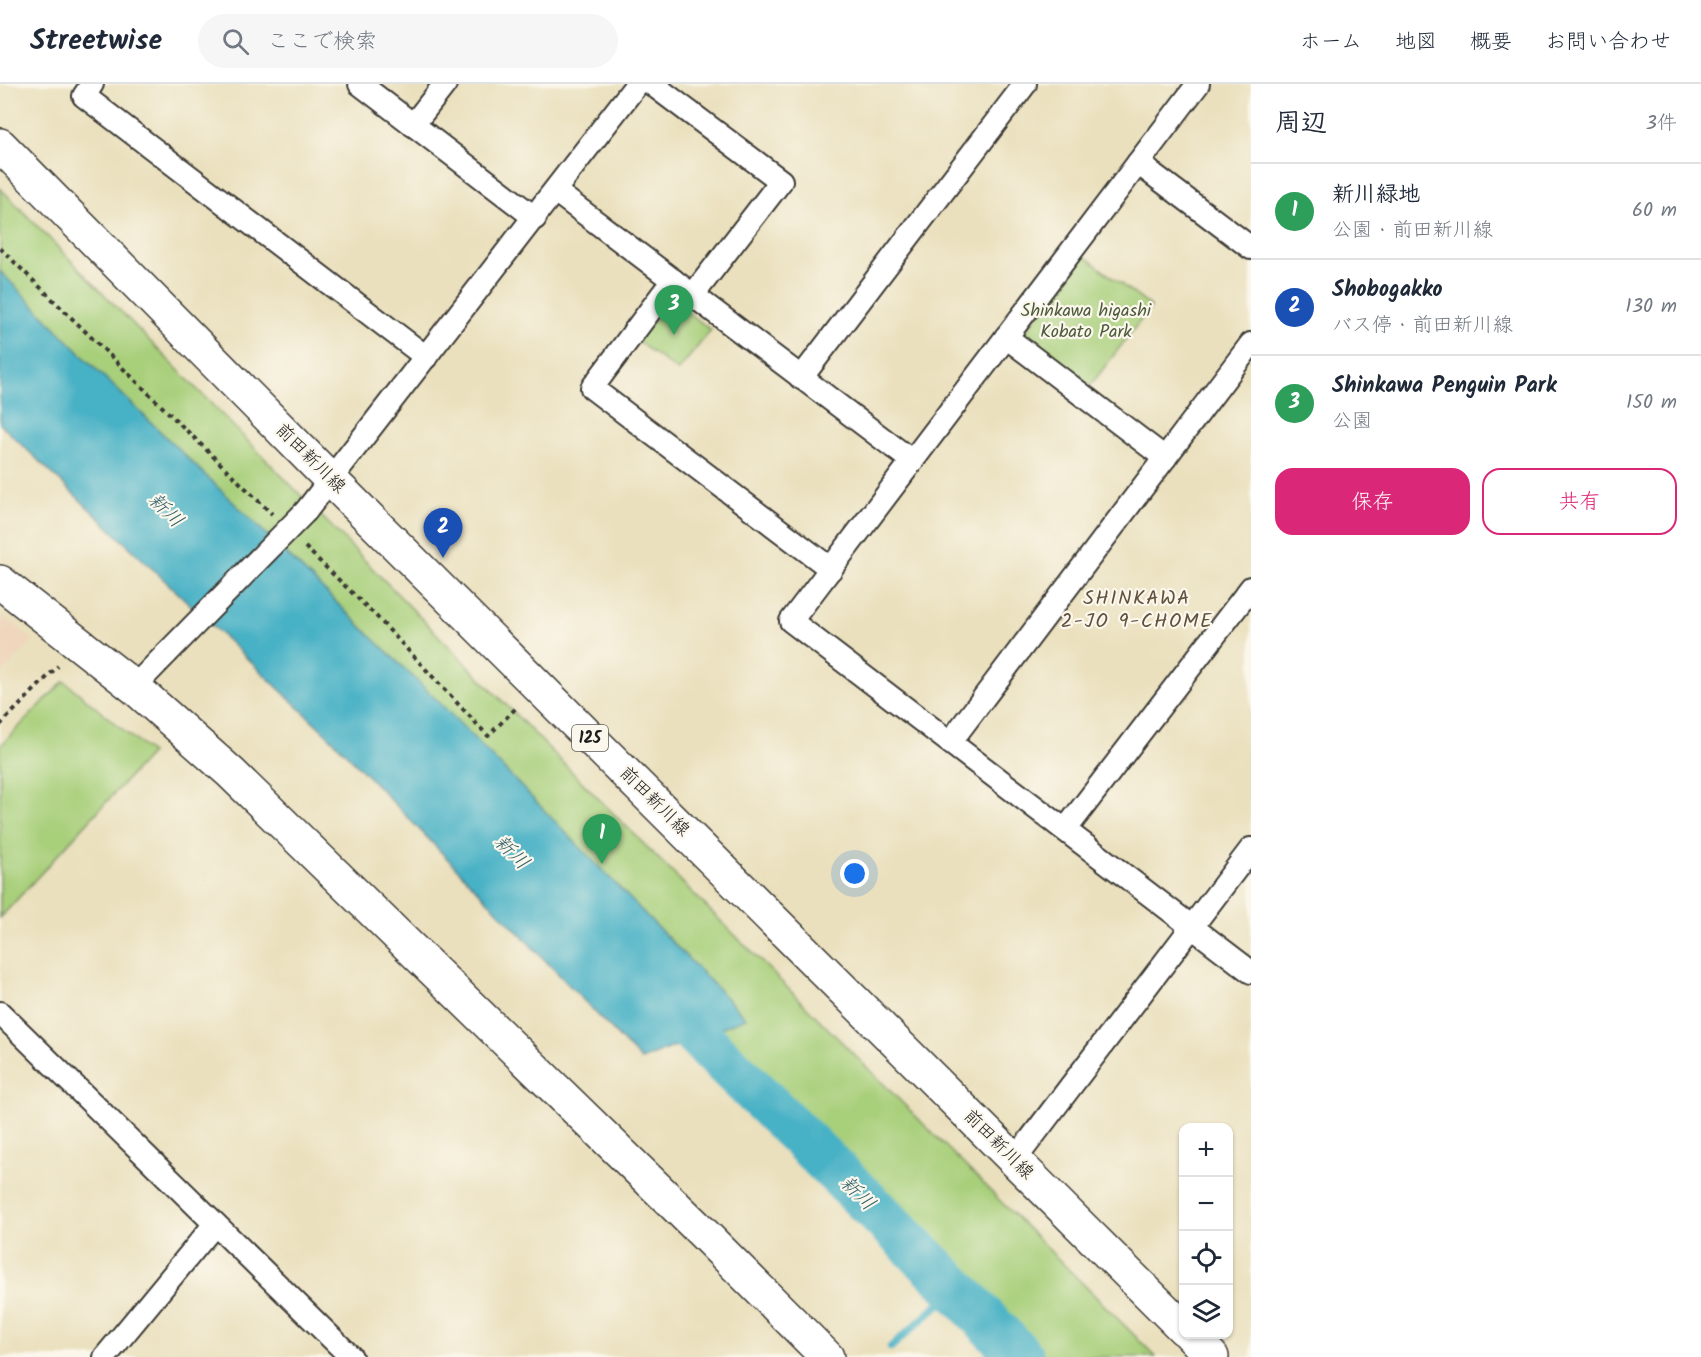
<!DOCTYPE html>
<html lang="ja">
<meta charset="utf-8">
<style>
:root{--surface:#fff;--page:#f6f6f7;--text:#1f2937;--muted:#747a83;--line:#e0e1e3;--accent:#db2777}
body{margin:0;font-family:Kalam,"Klee One",sans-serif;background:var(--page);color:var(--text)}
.controls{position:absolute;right:18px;bottom:18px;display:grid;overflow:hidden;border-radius:12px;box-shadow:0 2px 4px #0004}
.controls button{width:54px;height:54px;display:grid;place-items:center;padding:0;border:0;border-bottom:2px solid var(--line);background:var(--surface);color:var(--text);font:30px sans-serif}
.you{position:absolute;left:855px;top:790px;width:21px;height:21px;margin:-15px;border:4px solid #fff;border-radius:50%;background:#1a73e8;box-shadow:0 0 0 9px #1a73e833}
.badge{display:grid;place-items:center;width:39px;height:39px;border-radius:50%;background:var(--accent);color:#fff;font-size:20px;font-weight:700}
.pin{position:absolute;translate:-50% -50px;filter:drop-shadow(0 2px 3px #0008)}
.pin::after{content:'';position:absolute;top:32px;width:21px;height:18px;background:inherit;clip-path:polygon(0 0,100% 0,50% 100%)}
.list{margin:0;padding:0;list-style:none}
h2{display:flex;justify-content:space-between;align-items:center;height:78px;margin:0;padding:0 24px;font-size:26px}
h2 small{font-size:20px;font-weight:400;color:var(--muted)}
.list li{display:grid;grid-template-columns:39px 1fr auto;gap:18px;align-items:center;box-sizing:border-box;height:96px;padding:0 24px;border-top:2px solid var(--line)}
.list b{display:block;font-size:22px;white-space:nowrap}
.list p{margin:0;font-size:20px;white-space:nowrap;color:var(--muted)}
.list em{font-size:20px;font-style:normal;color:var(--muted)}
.actions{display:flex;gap:12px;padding:18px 24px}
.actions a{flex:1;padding:14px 0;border:2px solid var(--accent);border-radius:18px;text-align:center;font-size:21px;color:var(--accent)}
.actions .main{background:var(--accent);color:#fff}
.icon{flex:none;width:33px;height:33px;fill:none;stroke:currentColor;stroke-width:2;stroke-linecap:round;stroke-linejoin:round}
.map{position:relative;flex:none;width:1251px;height:1273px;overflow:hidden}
header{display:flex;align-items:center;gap:36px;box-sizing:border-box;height:84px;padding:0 30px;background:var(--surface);border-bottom:2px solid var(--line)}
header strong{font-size:28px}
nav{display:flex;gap:33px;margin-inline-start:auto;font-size:21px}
.search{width:420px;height:54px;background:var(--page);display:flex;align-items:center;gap:15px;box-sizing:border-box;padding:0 21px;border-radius:33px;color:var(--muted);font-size:22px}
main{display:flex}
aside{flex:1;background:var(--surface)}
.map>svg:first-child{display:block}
</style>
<header>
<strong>Streetwise</strong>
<div class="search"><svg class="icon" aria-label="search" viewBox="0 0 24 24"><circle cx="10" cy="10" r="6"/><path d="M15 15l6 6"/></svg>ここで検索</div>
<nav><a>ホーム</a><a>地図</a><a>概要</a><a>お問い合わせ</a></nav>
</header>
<main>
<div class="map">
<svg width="1251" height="1273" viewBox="0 0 1251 1273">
<rect width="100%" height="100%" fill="#fbf7ec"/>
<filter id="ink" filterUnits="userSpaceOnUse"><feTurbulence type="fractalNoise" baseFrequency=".0167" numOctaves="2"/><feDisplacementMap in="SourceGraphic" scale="12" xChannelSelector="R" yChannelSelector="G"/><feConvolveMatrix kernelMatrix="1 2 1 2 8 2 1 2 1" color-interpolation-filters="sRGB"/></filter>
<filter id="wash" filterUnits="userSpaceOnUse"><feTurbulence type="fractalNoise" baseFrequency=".008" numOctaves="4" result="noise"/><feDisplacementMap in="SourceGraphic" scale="24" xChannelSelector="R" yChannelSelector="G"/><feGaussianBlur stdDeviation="1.35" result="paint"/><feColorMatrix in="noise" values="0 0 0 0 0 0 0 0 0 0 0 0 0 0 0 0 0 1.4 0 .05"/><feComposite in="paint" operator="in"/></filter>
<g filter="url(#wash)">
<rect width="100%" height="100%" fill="#eae0bd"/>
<polygon fill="#efd6bc" points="0,529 33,556 0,592"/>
<g fill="#a8cf7a" stroke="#62764b" stroke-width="1.5">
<polygon points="0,104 571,687 1156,1273 1042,1273 634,874 0,234"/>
<polygon points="1083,171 1151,223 1090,302 1023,250"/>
<polygon points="671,216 711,246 678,287 637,257"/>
<polygon points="64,597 151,669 0,834 0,662"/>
</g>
<polygon fill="#47b1c5" stroke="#326670" stroke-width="1.5" points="0,187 95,284 438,617 746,934 641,976 337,660 0,340"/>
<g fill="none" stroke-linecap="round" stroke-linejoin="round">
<polyline stroke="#47b1c5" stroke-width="8" points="891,1263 956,1205"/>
<polyline stroke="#47b1c5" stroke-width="46" points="653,908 956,1205 1021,1273"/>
</g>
</g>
<g filter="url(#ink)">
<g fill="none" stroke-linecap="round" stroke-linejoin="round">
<g stroke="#3b3934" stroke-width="26">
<g id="street">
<polyline points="92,0 84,12 426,273"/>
<polyline points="360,0 535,134"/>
<polyline points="652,0 781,97 693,211"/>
<polyline points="1198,0 791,537 1251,888"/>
<polyline points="413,41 445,0"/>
<polyline points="1138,79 1251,164"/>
<polyline points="555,107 912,377"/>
<polyline points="673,196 592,304 831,485"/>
<polyline points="1006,253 1165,374"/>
<polyline points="801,294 1025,0"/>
<polyline points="306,427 637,0"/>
<polyline points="134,603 167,569"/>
<polyline points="951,657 1251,260"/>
<polyline points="1066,745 1251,504"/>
<polyline points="0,929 351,1273"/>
<polyline points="1014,1077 1251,765"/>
<polyline points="105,1273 215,1140"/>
</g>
</g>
<g stroke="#3b3934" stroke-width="36">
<g id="primary">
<polyline points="0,61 330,395 1184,1245"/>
<polyline points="0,498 134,603 231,689 699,1145 827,1273"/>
<polyline points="1190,1250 1212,1273"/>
</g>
</g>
<g stroke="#3b3934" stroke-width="4" stroke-dasharray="4.5 4.5" stroke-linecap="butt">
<polyline points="0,164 272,430"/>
<polyline points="305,463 377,533 488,652 517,623"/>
<polyline points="0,641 58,582"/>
</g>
<use href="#street" stroke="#fff" stroke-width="22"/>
<use href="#primary" stroke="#fff" stroke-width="33"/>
<g stroke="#3b3934" stroke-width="26" stroke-linecap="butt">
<polyline id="street-bridge" points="167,569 306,427"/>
</g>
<use href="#street-bridge" stroke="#fff" stroke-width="22"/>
</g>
</g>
<g text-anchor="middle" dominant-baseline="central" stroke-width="4.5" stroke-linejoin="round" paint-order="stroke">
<rect fill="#fbf7ec" stroke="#5f5e5a" stroke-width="1.5" x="572" y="641" width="36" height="26" rx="4.5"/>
<g font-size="16" font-weight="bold" fill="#1c1c1c">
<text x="590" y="654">125</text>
</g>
<g font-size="18" fill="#4d5b3d" stroke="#fbf7ec">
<text x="1086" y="227">Shinkawa higashi<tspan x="1086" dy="21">Kobato Park</tspan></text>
</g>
<g font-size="18" fill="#1c1c1c" stroke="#fbf7ec">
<text transform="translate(310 375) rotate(45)">前田新川線</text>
<text transform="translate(654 718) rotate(45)">前田新川線</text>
<text transform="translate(998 1061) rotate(45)">前田新川線</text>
</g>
<g font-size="20" font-style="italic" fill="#2f5f68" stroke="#fbf7ec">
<text transform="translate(165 427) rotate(45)">新川</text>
<text transform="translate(511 769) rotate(45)">新川</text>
<text transform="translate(857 1110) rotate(45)">新川</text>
</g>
<g font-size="20" letter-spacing="1.5" fill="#62523d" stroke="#fbf7ec">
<text x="1137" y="515">SHINKAWA<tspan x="1137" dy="23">2-JO 9-CHOME</tspan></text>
</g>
</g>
</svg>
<div class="controls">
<button>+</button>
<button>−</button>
<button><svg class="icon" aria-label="locate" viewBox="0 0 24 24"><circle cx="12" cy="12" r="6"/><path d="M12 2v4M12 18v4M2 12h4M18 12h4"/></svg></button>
<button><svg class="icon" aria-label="layers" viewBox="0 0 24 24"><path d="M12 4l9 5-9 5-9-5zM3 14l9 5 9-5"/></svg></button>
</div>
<div class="you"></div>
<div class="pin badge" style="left:602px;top:780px;background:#2e9e5b">1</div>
<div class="pin badge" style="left:443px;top:474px;background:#1a4fb4">2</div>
<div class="pin badge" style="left:674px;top:251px;background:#2e9e5b">3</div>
</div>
<aside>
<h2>周辺<small>3件</small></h2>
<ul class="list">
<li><span class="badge" style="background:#2e9e5b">1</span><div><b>新川緑地</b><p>公園 · 前田新川線</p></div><em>60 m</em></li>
<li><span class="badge" style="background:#1a4fb4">2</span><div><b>Shobogakko</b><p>バス停 · 前田新川線</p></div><em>130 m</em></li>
<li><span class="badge" style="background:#2e9e5b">3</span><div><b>Shinkawa Penguin Park</b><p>公園</p></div><em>150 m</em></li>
</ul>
<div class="actions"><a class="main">保存</a><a>共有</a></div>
</aside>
</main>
